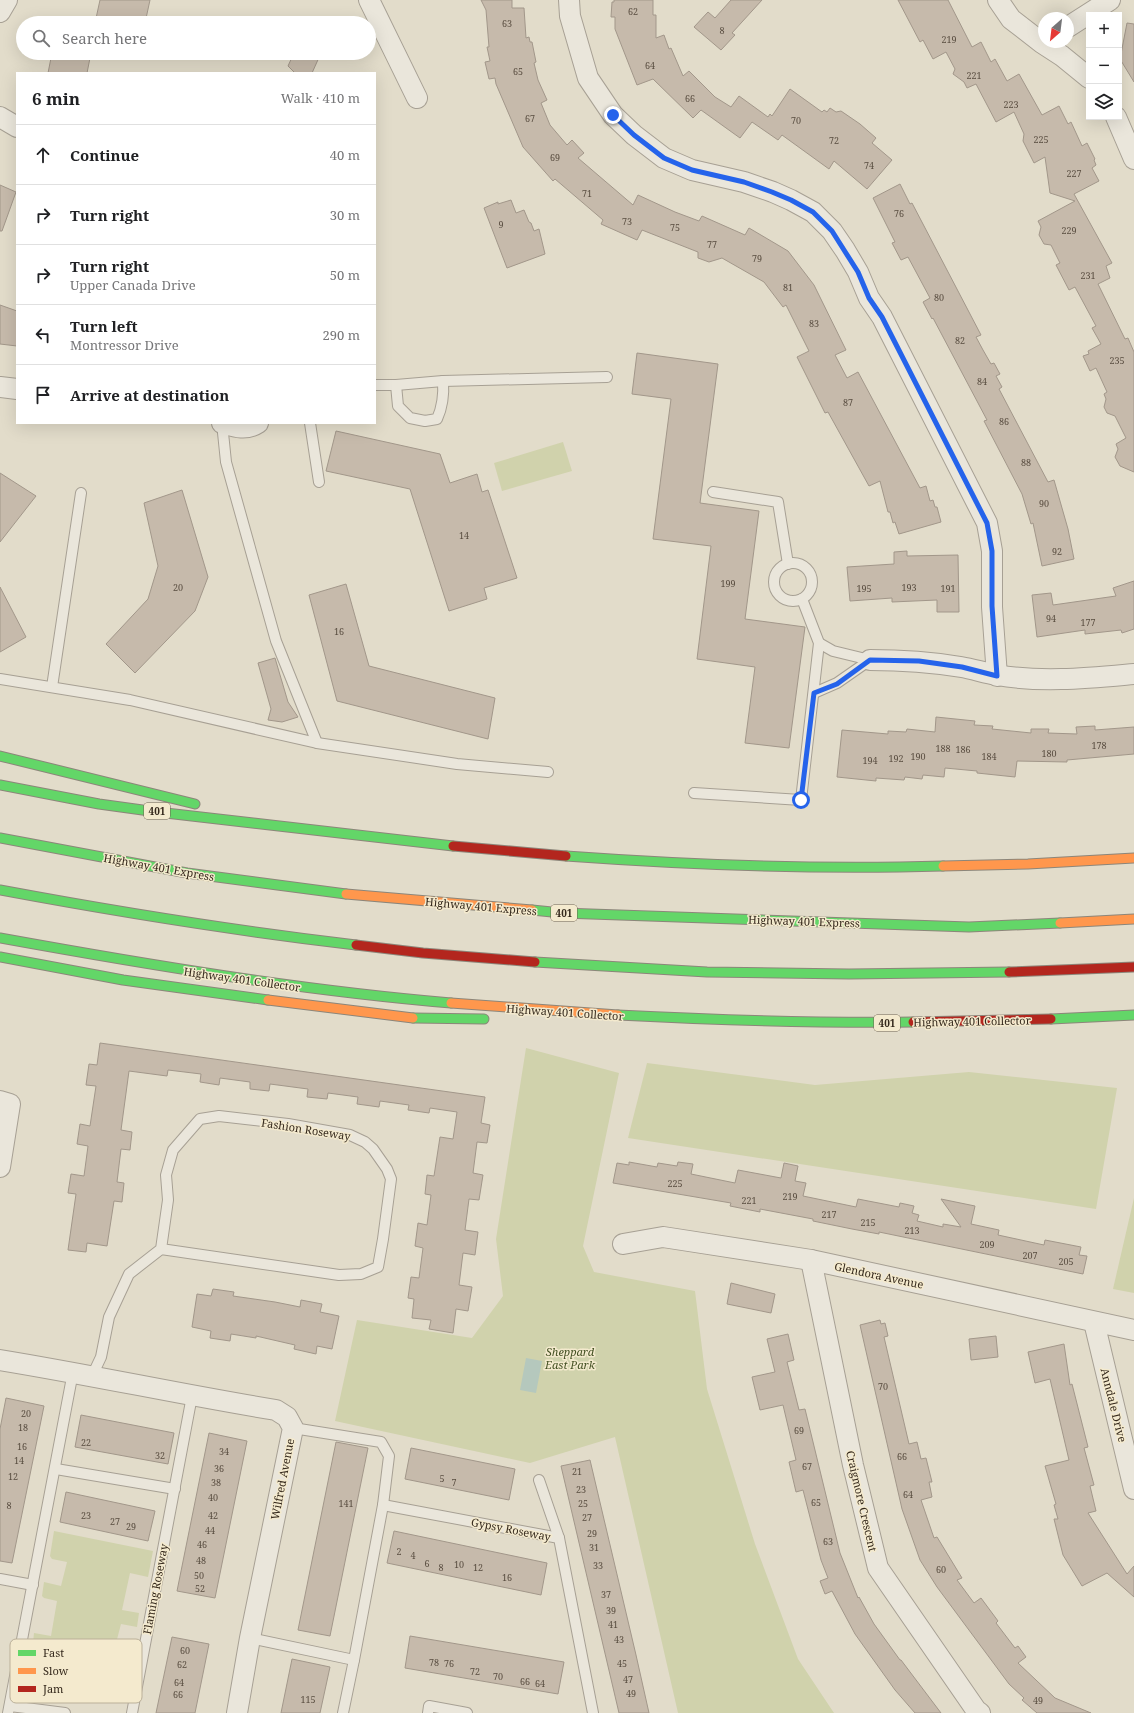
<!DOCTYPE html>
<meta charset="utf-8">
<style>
:root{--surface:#fff;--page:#f6f6f6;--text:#202124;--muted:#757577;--line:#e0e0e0}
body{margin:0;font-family:"Noto Serif",serif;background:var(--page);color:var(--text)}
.controls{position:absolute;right:12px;top:12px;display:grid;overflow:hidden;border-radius:0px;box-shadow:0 4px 16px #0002}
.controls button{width:36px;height:36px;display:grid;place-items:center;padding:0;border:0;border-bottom:1px solid var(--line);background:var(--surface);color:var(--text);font:20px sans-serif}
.compass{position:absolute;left:1038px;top:12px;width:36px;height:36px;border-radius:50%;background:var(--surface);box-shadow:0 4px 16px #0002;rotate:208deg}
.stop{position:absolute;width:12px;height:12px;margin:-9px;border:3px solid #2563eb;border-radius:50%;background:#fff}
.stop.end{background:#2563eb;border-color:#fff;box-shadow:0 1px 4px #0008}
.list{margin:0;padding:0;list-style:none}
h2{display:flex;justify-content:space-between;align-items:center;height:52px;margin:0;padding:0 16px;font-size:17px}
h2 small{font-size:13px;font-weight:400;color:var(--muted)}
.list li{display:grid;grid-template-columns:26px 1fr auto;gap:12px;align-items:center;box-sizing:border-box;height:60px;padding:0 16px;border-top:1px solid var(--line)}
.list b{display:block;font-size:15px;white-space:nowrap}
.list p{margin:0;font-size:13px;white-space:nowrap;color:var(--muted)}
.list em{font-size:13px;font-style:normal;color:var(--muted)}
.icon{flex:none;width:22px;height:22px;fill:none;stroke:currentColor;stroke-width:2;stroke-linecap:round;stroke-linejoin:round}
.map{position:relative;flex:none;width:1134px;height:1713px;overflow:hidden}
.search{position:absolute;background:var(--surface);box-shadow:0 4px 16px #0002;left:16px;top:16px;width:360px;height:44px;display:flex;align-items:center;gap:10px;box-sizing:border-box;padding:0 14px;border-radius:22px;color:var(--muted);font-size:15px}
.panel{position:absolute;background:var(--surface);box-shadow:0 4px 16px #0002;left:16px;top:72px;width:360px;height:352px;border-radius:0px}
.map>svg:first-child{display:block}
</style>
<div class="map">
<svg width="1134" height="1713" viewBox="0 0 1134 1713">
<rect width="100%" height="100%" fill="#e2dcca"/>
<g fill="#d0d2ac">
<polygon points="563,442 572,471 502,491 494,463"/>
<polygon points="526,1048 619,1073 583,1246 594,1272 695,1291 707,1389 755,1544 798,1659 834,1713 678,1713 615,1437 530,1463 335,1421 357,1320 472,1338 503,1296 496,1239"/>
<polygon points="647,1063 815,1085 969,1072 1117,1088 1096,1209 628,1138"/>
<polygon points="1134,1198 1134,1293 1113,1289"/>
<polygon points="54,1531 153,1551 148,1577 130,1573 122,1610 139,1613 137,1627 121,1624 115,1647 131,1651 129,1668 32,1652 34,1633 51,1636 57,1601 44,1598 42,1596 44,1582 61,1586 67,1562 52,1559 50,1556"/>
</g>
<polygon fill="#b5c8bd" points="526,1358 542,1361 536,1393 520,1390"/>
<g fill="#c6baab" stroke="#a2978a">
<polygon points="100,0 150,0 145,23 95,23"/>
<polygon points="481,0 512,0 512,8 524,8 526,38 529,37 530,42 532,42 536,62 534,63 538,80 547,100 541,103 550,125 567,145 572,140 584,153 578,158 633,205 638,195 675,212 699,221 702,216 745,235 749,228 788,251 814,285 846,350 835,355 847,378 858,372 920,488 926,486 930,501 933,500 935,507 937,507 941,522 899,534 895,522 893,523 890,512 888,512 880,481 869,486 828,412 825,413 797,357 809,351 786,305 783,307 764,282 722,258 709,262 698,258 698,252 642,230 637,240 601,224 603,220 555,179 553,181 523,147 496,84 495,78 489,79 485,62 490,61 487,47 489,47 486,10"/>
<polygon points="614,0 653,0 653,15 656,15 656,38 664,35 669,49 671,48 683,76 689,71 715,97 731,107 739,96 768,117 770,114 772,116 790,89 822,112 824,110 827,112 830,108 836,112 841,111 860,124 876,138 872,143 892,160 867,189 834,161 829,169 782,135 778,140 752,122 740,138 701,110 693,118 653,79 637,85 615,29 615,17 611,17 612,2 614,2"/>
<polygon points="731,0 762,0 732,33 735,35 721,50 694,27 708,12 715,18"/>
<polygon points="898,0 948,0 972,47 981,42 991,62 995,59 1007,81 1019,74 1042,115 1059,106 1068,124 1071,122 1082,146 1087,143 1095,159 1094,160 1096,165 1092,168 1099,181 1074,194 1112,263 1106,266 1110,278 1098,284 1125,339 1128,338 1134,352 1134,472 1120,466 1115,457 1118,449 1116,444 1126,438 1115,416 1107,413 1104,407 1106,399 1104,394 1107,392 1096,368 1090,371 1083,356 1089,354 1088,351 1101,344 1092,328 1096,326 1075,287 1069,290 1056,265 1060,263 1051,245 1044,244 1039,235 1041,227 1038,221 1075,201 1050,193 1045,157 1034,163 1023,141 1024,134 1014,112 996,122 976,84 967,88 964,82 953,74 955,69 946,52 933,59 923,40 920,42"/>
<polygon points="1127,23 1134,24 1134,82 1120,59"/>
<polygon points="52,53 91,53 87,73 48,73"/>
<polygon points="294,53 321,53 312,73 295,73 288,66"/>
<polygon points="900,184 910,204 912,203 981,335 976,337 983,350 991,364 994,363 1000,374 996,376 1002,387 999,389 1048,482 1054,480 1068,529 1074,559 1042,566 1033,523 1031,524 1022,494 984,421 987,420 933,318 932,319 923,302 930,298 908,257 901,260 892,243 895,242 873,198"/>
<polygon points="0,185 16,192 2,231 0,231"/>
<polygon points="511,200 516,213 524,210 529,222 531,223 534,231 539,229 545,254 507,268 484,208 498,202 498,204"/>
<polygon points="0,305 17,311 17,346 0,344"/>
<polygon points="637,353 718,364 700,503 759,511 745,619 805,627 789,748 745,743 755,667 697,659 711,546 653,539 671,399 632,394"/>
<polygon points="336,431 440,454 450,483 477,474 482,492 488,490 517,578 484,588 487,599 449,611 410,489 326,471"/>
<polygon points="0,473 36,496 0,542"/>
<polygon points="182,490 208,577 195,611 135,673 106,644 148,599 158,566 144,503"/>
<polygon points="907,551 907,556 958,555 959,612 937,612 937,600 892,602 892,598 850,601 847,567 894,564 894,552"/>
<polygon points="1134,581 1134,629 1122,633 1121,630 1085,634 1085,630 1037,637 1032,595 1051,593 1053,605 1116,596 1113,588"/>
<polygon points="346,584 369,666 495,698 488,739 337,701 309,595"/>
<polygon points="0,587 26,637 0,652"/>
<polygon points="275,658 288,702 298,717 282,722 268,720 271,709 258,663"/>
<polygon points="936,717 975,721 974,725 993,726 992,729 1031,733 1031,729 1049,729 1048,733 1077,734 1076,727 1095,726 1095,730 1134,727 1134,754 1067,760 1067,762 1017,761 1015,777 977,773 977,771 945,768 944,777 923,775 922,779 905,777 904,780 876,778 876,781 837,777 842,730 888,734 888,731 906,732 907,729 935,732"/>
<polygon points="100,1043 485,1097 481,1123 490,1125 487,1143 477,1142 473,1173 483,1175 479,1200 469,1199 465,1230 478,1232 475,1255 463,1253 459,1285 472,1287 468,1311 456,1309 453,1333 429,1329 431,1320 412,1318 414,1299 408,1298 411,1277 419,1278 423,1248 415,1246 418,1223 427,1225 431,1195 425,1194 427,1175 434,1176 440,1137 453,1139 457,1112 430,1108 429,1113 408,1110 409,1105 380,1101 379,1107 357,1104 358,1097 328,1093 327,1099 307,1097 308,1089 270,1084 269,1091 250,1089 250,1082 220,1078 219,1085 200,1082 201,1074 168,1070 167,1076 129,1071 121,1130 132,1132 130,1150 121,1149 117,1182 124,1183 122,1202 114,1201 107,1246 87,1243 86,1252 68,1250 76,1194 68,1193 71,1174 84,1176 88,1146 77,1144 80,1124 90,1126 96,1086 86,1085 89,1064 97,1065"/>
<polygon points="629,1162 657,1167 658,1163 677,1166 678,1162 693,1164 691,1174 735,1183 738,1170 781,1178 784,1163 798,1166 795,1181 806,1183 803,1196 856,1207 858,1199 899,1207 900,1203 914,1206 912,1213 919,1215 917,1221 943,1227 943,1224 961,1227 941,1199 975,1206 971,1224 999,1230 998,1235 1044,1245 1045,1240 1081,1247 1079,1255 1087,1256 1083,1274 879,1232 879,1234 852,1229 813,1221 813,1219 760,1209 760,1212 730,1206 731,1203 613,1183 617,1163 629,1165"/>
<polygon points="731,1283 775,1294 771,1313 727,1304"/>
<polygon points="213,1289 234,1292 233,1296 275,1302 300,1307 301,1300 322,1304 320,1312 339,1316 332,1349 317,1346 316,1354 294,1349 295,1345 256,1336 256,1338 231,1334 230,1341 210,1338 211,1331 192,1327 197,1294 211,1296"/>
<polygon points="880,1320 881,1324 885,1323 888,1336 884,1337 909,1444 917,1442 921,1459 926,1458 932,1482 929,1482 932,1497 921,1500 934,1538 937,1537 962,1578 957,1580 974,1603 981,1598 998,1621 996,1623 1015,1648 1018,1646 1026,1657 1018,1663 1055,1698 1091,1713 1037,1713 1022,1700 1024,1698 1009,1684 937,1587 920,1560 902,1509 860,1325"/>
<polygon points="788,1334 794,1360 787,1362 799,1410 805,1409 840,1553 858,1598 859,1597 874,1624 900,1660 901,1660 941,1713 915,1713 895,1690 855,1634 832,1591 825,1594 820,1581 828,1578 821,1560 803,1490 796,1492 789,1462 796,1460 783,1405 760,1410 752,1377 775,1372 767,1339"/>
<polygon points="996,1336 998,1357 971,1360 969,1339"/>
<polygon points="1064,1344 1070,1385 1072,1384 1088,1447 1084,1448 1094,1485 1090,1486 1096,1511 1088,1513 1127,1574 1134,1566 1134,1597 1107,1573 1082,1586 1063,1555 1054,1519 1058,1519 1054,1505 1056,1504 1045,1466 1069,1460 1050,1379 1035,1383 1028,1352"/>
<polygon points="6,1398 44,1406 12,1563 0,1561 0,1429"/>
<polygon points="81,1415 174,1433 168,1464 75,1447"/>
<polygon points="209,1433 247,1441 215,1598 177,1591"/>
<polygon points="336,1442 368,1448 330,1636 298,1630"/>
<polygon points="411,1448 515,1469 509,1500 405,1479"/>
<polygon points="590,1460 636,1655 649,1713 619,1713 561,1466"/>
<polygon points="66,1492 155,1511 148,1541 60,1522"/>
<polygon points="394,1531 547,1563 541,1595 387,1563"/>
<polygon points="410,1636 564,1662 558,1694 405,1668"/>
<polygon points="172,1637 209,1644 195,1713 156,1713"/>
<polygon points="292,1659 330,1667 320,1713 281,1713"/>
</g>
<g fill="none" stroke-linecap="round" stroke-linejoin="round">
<g stroke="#a7a094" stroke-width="12">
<g id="lane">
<polyline points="375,385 396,385 443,381 607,377"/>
<path d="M396,385L398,406L410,418L425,421L437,419C443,406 444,395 443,381"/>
<polyline points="222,423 226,462 276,641 317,743"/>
<polyline points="310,423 319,482"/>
<polyline points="713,492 778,502 788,564"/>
<circle cx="793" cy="582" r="19"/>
<polyline points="819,643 833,651 870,660"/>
<polyline points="0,679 130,700 317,743 457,764 548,772"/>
<polyline points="52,687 81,493"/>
<polyline points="814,693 837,683 870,660"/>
<polyline points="694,793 801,800 819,643 802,599"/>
<polyline points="92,1376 101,1357 109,1317 129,1274 161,1249 339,1275 361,1274 378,1267 383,1239 391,1179 387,1169 373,1149 365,1142 350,1135 288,1124 219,1116 200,1119 173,1150 166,1175 168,1200 161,1249"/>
<polyline points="293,1428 381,1442 389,1456 383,1505 354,1660 343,1713"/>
<polyline points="56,1469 175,1489"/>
<polyline points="539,1480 559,1538"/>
<polyline points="383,1505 559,1538 593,1713"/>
<polyline points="0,1579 33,1585"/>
<polyline points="250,1638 354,1660"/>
<polyline points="10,1706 65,1713"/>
<polyline points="8,1713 73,1372"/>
<polyline points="132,1713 192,1396"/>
<polyline points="428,1713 429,1706 467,1713"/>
</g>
</g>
<g stroke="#a7a094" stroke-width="22">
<g id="street">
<polyline points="369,0 417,98"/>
<polyline points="569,0 570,16 588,78 613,115 634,135 664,158 692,170 744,182 773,192 791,200 813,212 832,231 845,250 858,272 869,298 882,317 987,523 992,551 992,607 997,676"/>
<polyline points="998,0 1011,19 1042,43 1062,56 1089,78"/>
<polyline points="0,12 7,0"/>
<polyline points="1068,27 1110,0"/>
<polyline points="0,117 17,127"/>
<polyline points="1116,117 1134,159"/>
<polyline points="0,387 17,389"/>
<path d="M222,423C235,427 246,431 258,423"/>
<path d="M870,660C901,660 931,662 961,667C973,669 985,673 997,675C1042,683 1089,678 1134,674"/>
<polyline points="0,1101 10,1104 0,1167"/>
<polyline points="623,1244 663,1237 811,1260 1134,1330"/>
<polyline points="811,1260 853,1465 878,1568 976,1710 980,1713"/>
<polyline points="1094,1322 1134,1489"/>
<path d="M0,1360C92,1375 184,1395 276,1410L287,1417L293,1428L250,1638L237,1713"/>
</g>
</g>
<g stroke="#8c867a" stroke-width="11">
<g id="fast">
<polyline points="0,756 195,804"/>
<polyline points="0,785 99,804 157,812 453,846"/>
<polyline points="0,838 187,873 346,894"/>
<path d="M566,856C691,865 818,870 943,866"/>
<path d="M0,890C118,912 236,931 356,945"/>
<polyline points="532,910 562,913 969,927 1060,923"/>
<path d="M0,938C149,965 299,990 451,1003"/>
<polyline points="0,957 123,980 268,1000"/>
<polyline points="535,962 707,972 849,974 1009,972"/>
<path d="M618,1015C716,1020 815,1023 913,1022"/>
<polyline points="413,1018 484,1019"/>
<polyline points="1051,1019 1134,1015"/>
</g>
</g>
<g stroke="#8c867a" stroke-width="11">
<g id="slow">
<polyline points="943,866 1028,864 1134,858"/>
<polyline points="346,894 532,910"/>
<polyline points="1060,923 1134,919"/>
<polyline points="268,1000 413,1018"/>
<polyline points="451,1003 618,1015"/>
</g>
</g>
<g stroke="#8c867a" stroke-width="11">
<g id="jam">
<polyline points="453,846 566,856"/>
<polyline points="356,945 423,953 535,962"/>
<polyline points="1009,972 1134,967"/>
<polyline points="913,1022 1051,1019"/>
</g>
</g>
<use href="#lane" stroke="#eae6db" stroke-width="10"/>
<use href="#street" stroke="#eae6db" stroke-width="20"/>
<use href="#fast" stroke="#63d668" stroke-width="9"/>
<use href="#slow" stroke="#ff974d" stroke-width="9"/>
<use href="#jam" stroke="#b3261e" stroke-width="9"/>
</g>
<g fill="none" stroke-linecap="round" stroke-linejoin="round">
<polyline stroke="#2563eb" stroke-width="5" points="613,115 634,135 664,158 692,170 744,182 772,192 791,200 813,212 832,231 844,250 858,272 869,298 882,317 987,523 992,551 992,606 997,676 962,667 919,661 870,660 837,684 814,693 801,800"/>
</g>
<g text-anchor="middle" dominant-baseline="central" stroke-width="3" stroke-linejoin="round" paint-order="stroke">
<g font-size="9" fill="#594d40">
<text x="633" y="11">62</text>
<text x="507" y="23">63</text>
<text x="722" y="30">8</text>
<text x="949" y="39">219</text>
<text x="650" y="65">64</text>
<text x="518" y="71">65</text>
<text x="974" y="75">221</text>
<text x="690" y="98">66</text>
<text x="1011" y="104">223</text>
<text x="530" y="118">67</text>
<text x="796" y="120">70</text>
<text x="1041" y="139">225</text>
<text x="834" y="140">72</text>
<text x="555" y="157">69</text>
<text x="869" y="165">74</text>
<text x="1074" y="173">227</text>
<text x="587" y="193">71</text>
<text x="899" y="213">76</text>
<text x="627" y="221">73</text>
<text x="501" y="224">9</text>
<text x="675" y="227">75</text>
<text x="1069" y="230">229</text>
<text x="712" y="244">77</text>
<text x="757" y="258">79</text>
<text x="1088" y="275">231</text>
<text x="788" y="287">81</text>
<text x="939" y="297">80</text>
<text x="814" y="323">83</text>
<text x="960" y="340">82</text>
<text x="1117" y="360">235</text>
<text x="982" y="381">84</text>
<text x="848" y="402">87</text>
<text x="1004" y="421">86</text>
<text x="1026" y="462">88</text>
<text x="1044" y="503">90</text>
<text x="464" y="535">14</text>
<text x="1057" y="551">92</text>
<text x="728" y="583">199</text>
<text x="178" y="587">20</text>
<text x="909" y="587">193</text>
<text x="864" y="588">195</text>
<text x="948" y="588">191</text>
<text x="1051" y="618">94</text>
<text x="1088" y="622">177</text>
<text x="339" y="631">16</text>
<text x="1099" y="745">178</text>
<text x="943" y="748">188</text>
<text x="963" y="749">186</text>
<text x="1049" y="753">180</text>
<text x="918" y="756">190</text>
<text x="989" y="756">184</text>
<text x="896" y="758">192</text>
<text x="870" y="760">194</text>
<text x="675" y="1183">225</text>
<text x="790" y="1196">219</text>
<text x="749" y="1200">221</text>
<text x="829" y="1214">217</text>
<text x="868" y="1222">215</text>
<text x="912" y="1230">213</text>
<text x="987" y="1244">209</text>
<text x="1030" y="1255">207</text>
<text x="1066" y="1261">205</text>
<text x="883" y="1386">70</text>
<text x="26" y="1413">20</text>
<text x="23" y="1427">18</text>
<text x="799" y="1430">69</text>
<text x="86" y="1442">22</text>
<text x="22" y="1446">16</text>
<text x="224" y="1451">34</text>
<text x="160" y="1455">32</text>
<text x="902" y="1456">66</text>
<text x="19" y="1460">14</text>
<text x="807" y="1466">67</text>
<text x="219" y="1468">36</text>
<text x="577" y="1471">21</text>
<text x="13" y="1476">12</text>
<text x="442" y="1478">5</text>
<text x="216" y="1482">38</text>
<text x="454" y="1482">7</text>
<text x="581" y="1489">23</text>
<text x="908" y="1494">64</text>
<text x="213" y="1497">40</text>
<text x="816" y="1502">65</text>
<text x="346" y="1503">141</text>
<text x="583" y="1503">25</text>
<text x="9" y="1505">8</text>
<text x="86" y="1515">23</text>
<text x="213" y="1515">42</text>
<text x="587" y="1517">27</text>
<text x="115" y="1521">27</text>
<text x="131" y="1526">29</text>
<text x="210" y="1530">44</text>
<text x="592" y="1533">29</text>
<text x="828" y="1541">63</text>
<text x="202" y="1544">46</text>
<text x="594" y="1547">31</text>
<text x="399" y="1551">2</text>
<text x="413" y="1555">4</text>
<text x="201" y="1560">48</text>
<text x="427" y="1563">6</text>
<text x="459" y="1564">10</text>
<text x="598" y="1565">33</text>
<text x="441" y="1567">8</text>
<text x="478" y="1567">12</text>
<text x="941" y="1569">60</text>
<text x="199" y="1575">50</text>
<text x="507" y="1577">16</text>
<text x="200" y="1588">52</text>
<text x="606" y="1594">37</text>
<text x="611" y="1610">39</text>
<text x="613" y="1624">41</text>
<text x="619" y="1639">43</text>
<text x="185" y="1650">60</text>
<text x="434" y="1662">78</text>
<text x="449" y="1663">76</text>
<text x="622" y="1663">45</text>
<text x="182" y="1664">62</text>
<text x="475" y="1671">72</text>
<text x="498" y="1676">70</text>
<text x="628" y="1679">47</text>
<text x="525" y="1681">66</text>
<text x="179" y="1682">64</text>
<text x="540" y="1683">64</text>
<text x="631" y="1693">49</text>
<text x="178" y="1694">66</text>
<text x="308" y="1699">115</text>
<text x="1038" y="1700">49</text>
</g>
<g fill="#f4eace" stroke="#6e6351" stroke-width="1">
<rect x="144" y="803" width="26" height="16" rx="3"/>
<rect x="551" y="905" width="26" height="16" rx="3"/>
<rect x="874" y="1015" width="26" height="16" rx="3"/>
</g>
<g font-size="10" font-weight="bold" fill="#35291c">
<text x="157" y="811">401</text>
<text x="564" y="913">401</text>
<text x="887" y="1023">401</text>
</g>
<g font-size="11" fill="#35291c" stroke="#f4eace">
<text transform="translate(159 867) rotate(10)">Highway 401 Express</text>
<text transform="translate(481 906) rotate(5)">Highway 401 Express</text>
<text transform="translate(804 921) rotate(2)">Highway 401 Express</text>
<text transform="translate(242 979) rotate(8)">Highway 401 Collector</text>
<text transform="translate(565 1012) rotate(4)">Highway 401 Collector</text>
<text transform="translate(972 1021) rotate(-1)">Highway 401 Collector</text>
<text transform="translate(306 1129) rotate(9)">Fashion Roseway</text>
<text transform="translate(879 1275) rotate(12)">Glendora Avenue</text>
<text transform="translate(1114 1405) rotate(76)">Anndale Drive</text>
<text transform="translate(282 1479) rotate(-79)">Wilfred Avenue</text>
<text transform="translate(862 1501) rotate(77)">Craigmore Crescent</text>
<text transform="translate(511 1529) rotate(11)">Gypsy Roseway</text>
<text transform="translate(155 1589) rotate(-79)">Flaming Roseway</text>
</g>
<g font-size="11" font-style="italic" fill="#445123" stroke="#f4eace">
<text x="570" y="1351">Sheppard<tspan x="570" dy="13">East Park</tspan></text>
</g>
</g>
<rect x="10" y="1639" width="132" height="64" rx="6" fill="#f4eace" stroke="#bbb099" stroke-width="1"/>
<rect x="18" y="1650" width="18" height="6" fill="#63d668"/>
<rect x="18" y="1668" width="18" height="6" fill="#ff974d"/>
<rect x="18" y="1686" width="18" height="6" fill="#b3261e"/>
<g font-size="11" fill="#35291c">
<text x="43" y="1657">Fast</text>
<text x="43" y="1675">Slow</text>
<text x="43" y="1693">Jam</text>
</g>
</svg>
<div class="controls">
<button>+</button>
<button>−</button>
<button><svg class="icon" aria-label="layers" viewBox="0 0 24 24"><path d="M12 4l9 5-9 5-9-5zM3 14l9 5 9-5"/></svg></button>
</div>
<svg class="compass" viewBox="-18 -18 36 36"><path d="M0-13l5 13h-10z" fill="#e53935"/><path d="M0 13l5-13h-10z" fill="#757577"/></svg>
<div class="stop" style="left:801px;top:800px"></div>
<div class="stop end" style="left:613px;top:115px"></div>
<div class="search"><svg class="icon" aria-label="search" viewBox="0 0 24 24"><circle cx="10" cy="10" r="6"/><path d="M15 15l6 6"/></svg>Search here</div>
<section class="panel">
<h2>6 min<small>Walk · 410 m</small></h2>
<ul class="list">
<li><svg class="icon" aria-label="ahead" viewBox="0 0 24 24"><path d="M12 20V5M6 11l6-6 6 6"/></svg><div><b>Continue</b></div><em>40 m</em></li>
<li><svg class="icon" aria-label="right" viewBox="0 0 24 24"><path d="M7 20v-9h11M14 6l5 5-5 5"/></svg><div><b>Turn right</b></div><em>30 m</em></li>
<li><svg class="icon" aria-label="right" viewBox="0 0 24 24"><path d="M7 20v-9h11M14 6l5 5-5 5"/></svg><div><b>Turn right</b><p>Upper Canada Drive</p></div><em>50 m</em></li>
<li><svg class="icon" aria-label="left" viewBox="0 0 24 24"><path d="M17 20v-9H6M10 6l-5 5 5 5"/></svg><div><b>Turn left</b><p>Montressor Drive</p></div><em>290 m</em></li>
<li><svg class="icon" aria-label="arrive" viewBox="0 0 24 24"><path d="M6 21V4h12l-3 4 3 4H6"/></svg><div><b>Arrive at destination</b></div></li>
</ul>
</section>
</div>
